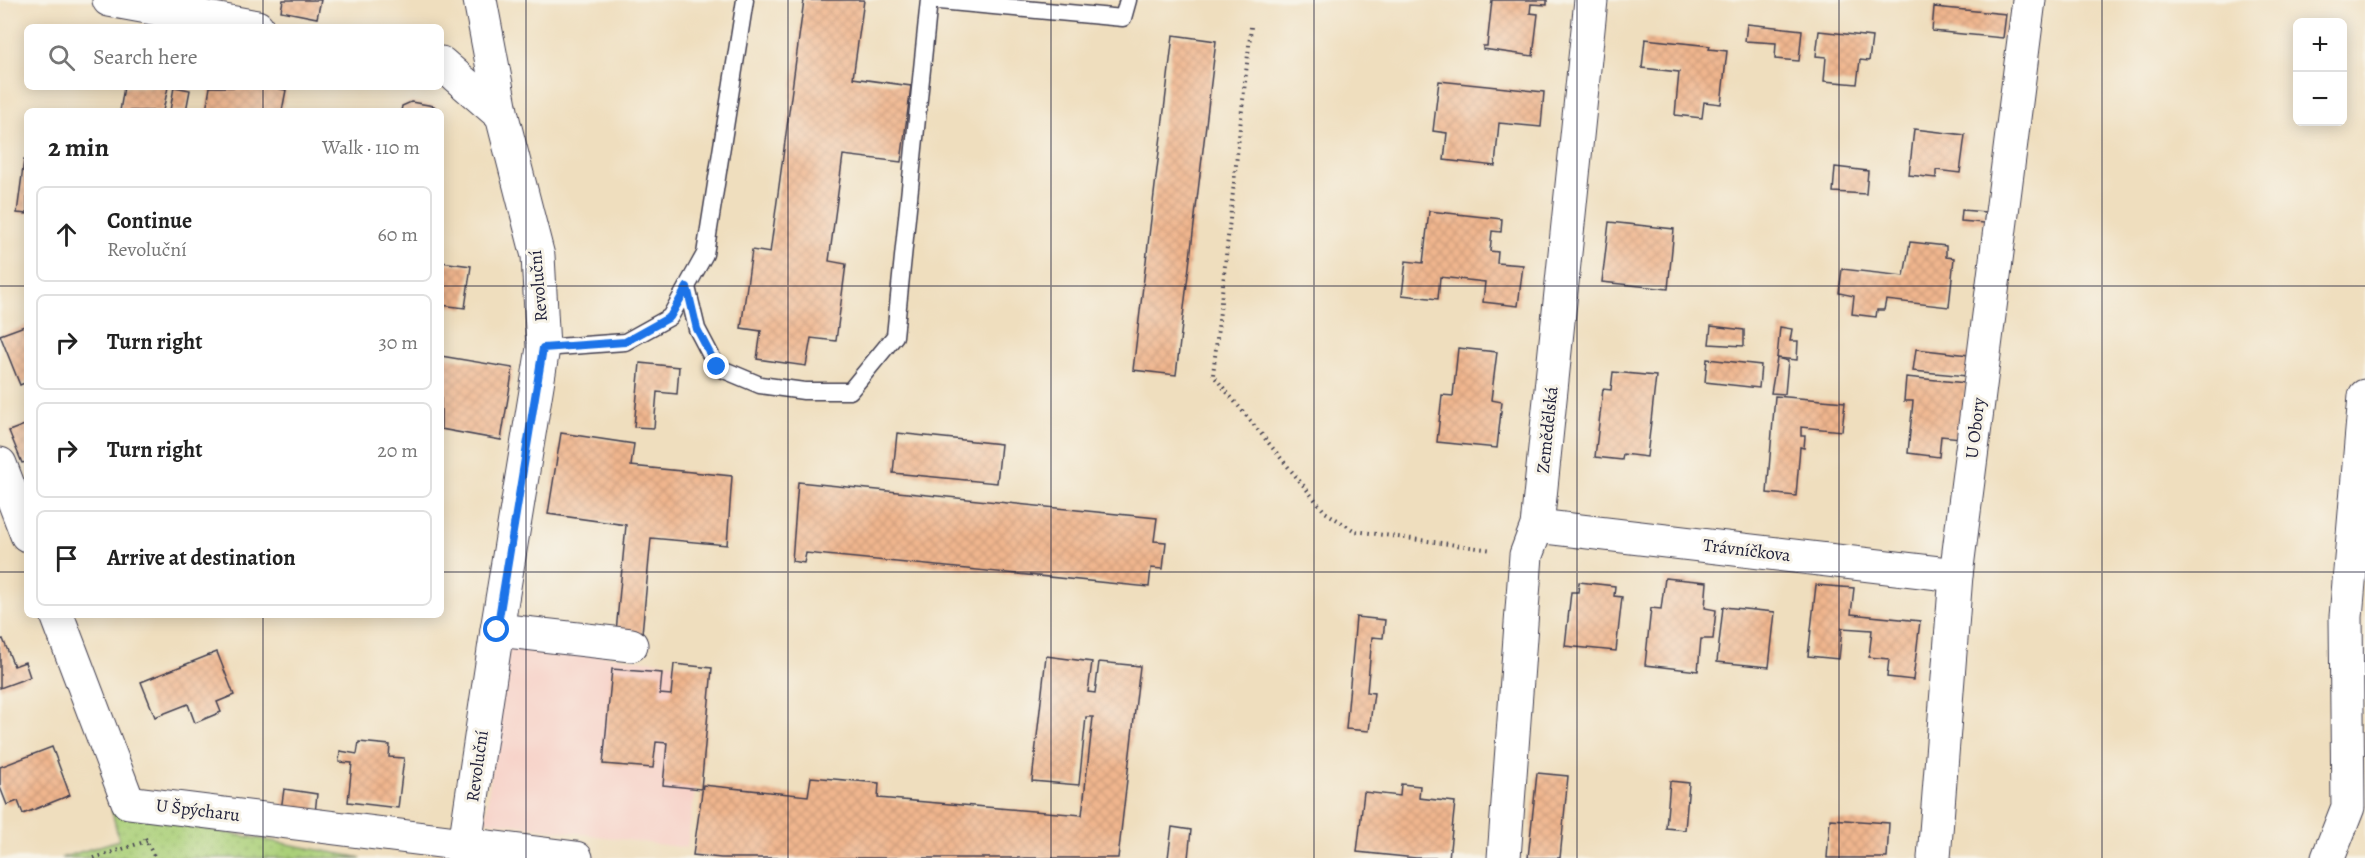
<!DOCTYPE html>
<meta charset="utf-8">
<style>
:root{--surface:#fff;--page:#f2f2f2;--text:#222;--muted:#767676;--line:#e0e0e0}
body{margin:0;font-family:Alegreya,serif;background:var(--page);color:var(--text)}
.controls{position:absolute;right:18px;top:18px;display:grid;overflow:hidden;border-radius:9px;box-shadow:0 3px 15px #0003}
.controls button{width:54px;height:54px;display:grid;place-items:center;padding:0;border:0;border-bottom:2px solid var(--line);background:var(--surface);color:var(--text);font:30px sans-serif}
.stop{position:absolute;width:18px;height:18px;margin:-14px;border:4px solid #1a73e8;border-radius:50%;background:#fff}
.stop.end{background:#1a73e8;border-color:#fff;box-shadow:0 2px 6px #0008}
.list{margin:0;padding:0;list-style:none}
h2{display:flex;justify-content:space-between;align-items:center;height:78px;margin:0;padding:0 24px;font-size:26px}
h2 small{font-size:20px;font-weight:400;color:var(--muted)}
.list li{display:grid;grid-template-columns:39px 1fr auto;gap:18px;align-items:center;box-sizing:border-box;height:96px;margin:0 12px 12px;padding:0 12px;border:2px solid var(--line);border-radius:9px}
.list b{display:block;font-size:22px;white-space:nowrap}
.list p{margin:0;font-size:20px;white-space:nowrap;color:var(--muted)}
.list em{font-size:20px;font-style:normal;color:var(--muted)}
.icon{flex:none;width:33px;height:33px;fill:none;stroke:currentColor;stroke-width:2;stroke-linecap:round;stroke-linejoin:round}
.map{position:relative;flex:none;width:2365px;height:858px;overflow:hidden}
.search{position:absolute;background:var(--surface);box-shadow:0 3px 15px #0003;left:24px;top:24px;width:420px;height:66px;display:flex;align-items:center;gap:15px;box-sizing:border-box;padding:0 21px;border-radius:9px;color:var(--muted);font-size:22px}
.panel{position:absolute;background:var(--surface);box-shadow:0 3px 15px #0003;left:24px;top:108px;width:420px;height:510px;border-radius:9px}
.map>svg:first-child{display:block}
</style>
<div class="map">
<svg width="2365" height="858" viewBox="0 0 2365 858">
<defs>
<pattern id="park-dots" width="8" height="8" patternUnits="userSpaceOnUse" patternTransform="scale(1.5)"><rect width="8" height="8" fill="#abd079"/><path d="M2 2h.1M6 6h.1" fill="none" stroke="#93b26a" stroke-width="1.8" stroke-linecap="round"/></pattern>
<pattern id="building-cross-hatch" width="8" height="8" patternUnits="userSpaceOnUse" patternTransform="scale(1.5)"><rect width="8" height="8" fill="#f0b68e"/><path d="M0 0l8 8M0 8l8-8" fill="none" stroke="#ce9c7b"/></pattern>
</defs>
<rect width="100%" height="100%" fill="#f7f3e8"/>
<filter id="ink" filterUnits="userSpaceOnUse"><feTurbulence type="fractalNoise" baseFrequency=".0167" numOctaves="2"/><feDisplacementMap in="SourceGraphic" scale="12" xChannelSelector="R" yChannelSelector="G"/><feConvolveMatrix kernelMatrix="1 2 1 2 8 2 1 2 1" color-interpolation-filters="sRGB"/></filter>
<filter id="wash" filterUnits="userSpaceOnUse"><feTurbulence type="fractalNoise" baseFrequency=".008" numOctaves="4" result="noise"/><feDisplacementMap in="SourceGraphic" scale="24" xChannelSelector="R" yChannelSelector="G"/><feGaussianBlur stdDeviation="1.35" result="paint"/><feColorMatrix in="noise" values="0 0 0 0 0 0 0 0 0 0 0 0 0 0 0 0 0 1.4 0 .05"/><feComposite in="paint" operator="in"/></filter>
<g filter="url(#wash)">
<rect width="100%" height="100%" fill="#efdebe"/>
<polygon fill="#f7d1c8" points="508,644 712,668 687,848 485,821"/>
<polygon fill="url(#park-dots)" stroke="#66795a" stroke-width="1.5" points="112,811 361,858 61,858 119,840"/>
<g id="blocks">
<g fill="url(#building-cross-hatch)">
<polygon points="283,0 321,0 317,18 281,11"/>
<polygon points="804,0 864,0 853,78 911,86 901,162 843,155 829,261 846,264 836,341 811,338 806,366 757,359 761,331 741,328 752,250 770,253"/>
<polygon points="1492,0 1547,0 1547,5 1531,4 1530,13 1538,14 1533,56 1483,49 1483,46 1487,46"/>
<polygon points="1934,7 2006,14 2003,38 1932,31"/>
<polygon points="1747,24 1802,30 1799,61 1775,59 1776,43 1745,41"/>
<polygon points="1819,31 1872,37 1869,61 1860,60 1857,84 1824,81 1826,57 1816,56"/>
<polygon points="1173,35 1216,41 1176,375 1133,370"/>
<polygon points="1645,39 1710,46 1709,49 1727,51 1721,104 1704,102 1702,118 1675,115 1679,72 1642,68"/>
<polygon points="1439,81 1544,92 1541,127 1499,123 1495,166 1444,160 1447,133 1433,131"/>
<polygon points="124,87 168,87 163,111 120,111"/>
<polygon points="174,87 190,90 186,111 170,111"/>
<polygon points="210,87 270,87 286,90 282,111 206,111"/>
<polygon points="411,102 434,106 439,111 401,111 402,106"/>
<polygon points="1914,129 1965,135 1960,173 1936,170 1936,178 1909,175"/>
<polygon points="24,160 27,160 27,214 17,213"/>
<polygon points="1835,167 1868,171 1866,194 1833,192"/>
<polygon points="1962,210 1985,212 1984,223 1961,221"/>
<polygon points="1429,211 1502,219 1501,232 1492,231 1490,251 1498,252 1497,263 1523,265 1518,306 1483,302 1485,282 1440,277 1438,299 1402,295 1406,261 1423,263"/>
<polygon points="1609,222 1674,229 1668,289 1602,282"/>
<polygon points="1910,242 1946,246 1946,257 1954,258 1949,307 1886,300 1884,310 1877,310 1876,317 1852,314 1854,296 1839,293 1842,269 1904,276"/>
<polygon points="441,262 471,266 465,308 441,305"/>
<polygon points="27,325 27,382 20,385 0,335"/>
<polygon points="1711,326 1744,330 1744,346 1709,344"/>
<polygon points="1780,327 1792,329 1790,341 1798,341 1797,360 1777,358"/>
<polygon points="1458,348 1497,352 1491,400 1502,402 1497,448 1437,442 1442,395 1453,396"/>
<polygon points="1916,349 1969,355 1967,376 1913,371"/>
<polygon points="441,356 513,368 501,440 441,429"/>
<polygon points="1777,358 1788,361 1785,394 1771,393"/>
<polygon points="1707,359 1761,365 1759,388 1705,382"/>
<polygon points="640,363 679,367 677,394 657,392 654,428 634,427"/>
<polygon points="1613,372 1656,376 1647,457 1623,454 1622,460 1595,457 1603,389 1611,390"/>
<polygon points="1906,377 1966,383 1961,438 1941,436 1939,457 1908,453 1913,401 1904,401"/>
<polygon points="1775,396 1845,402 1842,431 1801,427 1801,436 1805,436 1804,448 1800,447 1796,496 1767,493"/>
<polygon points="27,424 27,462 22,463 9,431"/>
<polygon points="561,433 634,444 631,466 732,476 727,545 651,538 642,634 616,632 626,525 548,514"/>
<polygon points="897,433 1001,444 997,483 893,473"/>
<polygon points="798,482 1157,518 1154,541 1166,542 1163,569 1151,568 1149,587 806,553 804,563 792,561"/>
<polygon points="1665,578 1707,582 1705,608 1716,610 1713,639 1701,639 1698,671 1645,665 1651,608 1661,609"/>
<polygon points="1579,582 1615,586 1614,596 1622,597 1616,651 1565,646 1571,592 1578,592"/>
<polygon points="1816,585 1854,588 1851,614 1920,621 1913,680 1887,677 1889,659 1869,657 1872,630 1842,628 1839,659 1808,656"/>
<polygon points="1723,607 1775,612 1769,667 1717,662"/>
<polygon points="1356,617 1385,620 1383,638 1372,637 1367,692 1374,693 1369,731 1346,729"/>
<polygon points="3,639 14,666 25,662 30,677 0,688 0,640"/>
<polygon points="217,652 234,695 217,702 221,712 195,723 188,704 155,717 141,682"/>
<polygon points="1046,656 1092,662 1088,692 1095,693 1099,662 1140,666 1118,858 721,858 693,855 703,785 808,796 811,777 879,783 878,798 1082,815 1093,717 1086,717 1079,785 1032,781"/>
<polygon points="674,664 712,668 701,789 663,785 667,743 656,742 653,768 603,764 612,669 662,673 660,694 671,695"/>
<polygon points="359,742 390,745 389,757 404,758 398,808 348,802 352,763 339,762 340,751 357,754"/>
<polygon points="52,747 70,795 23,814 18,801 7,805 0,787 0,767"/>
<polygon points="1537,773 1568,776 1560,858 1528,858"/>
<polygon points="1670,781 1689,783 1685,830 1666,828"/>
<polygon points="1401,784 1420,786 1419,798 1455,802 1449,858 1416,858 1357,852 1364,792 1400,796"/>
<polygon points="284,789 317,794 315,814 281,810"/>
<polygon points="1830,819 1889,823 1887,858 1827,858"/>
<polygon points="1172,827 1191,830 1188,858 1168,858"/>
</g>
</g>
</g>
<g filter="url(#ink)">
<use href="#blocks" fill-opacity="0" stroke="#413e4f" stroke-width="1.5"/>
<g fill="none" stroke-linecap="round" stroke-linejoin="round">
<g stroke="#413e4f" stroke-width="19">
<g id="lane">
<polyline points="687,287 697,329 717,367 760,385 804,391 850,391 895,336 929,0 1123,18 1128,0"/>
<polyline points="543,348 625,342 670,317 705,254 745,0"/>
</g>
</g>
<g stroke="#413e4f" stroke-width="35">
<g id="street">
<polyline points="109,0 257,27"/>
<polyline points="441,63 502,116"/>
<polyline points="0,464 27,535"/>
<polyline points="1537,526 1956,575"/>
<polyline points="57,615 128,802 576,858"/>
<polyline points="497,630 631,645"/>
<polyline points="463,858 497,630 543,348 538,256 502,116 480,0"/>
<polyline points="1504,858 1526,555 1537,526 1591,0"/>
<polyline points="1934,858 1956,575 2029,0"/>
<polyline points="2328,858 2348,807 2346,617 2365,396"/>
</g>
</g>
<g stroke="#413e4f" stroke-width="4" stroke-dasharray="1.5 4.5" stroke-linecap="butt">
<polyline points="1251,27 1213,375 1325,512 1355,531 1492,550"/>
<polyline points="145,838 155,858"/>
<polyline points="94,858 147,841"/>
</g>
<use href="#lane" stroke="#fff" stroke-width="16"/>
<use href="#street" stroke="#fff" stroke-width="33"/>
</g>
</g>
<g fill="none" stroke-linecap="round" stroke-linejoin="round" filter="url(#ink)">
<polyline stroke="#1a73e8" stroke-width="8" points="497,630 543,348 625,342 670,317 687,287 697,329 717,367"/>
</g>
<path fill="none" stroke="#22223b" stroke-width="1.5" stroke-opacity="0.55" d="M263,0V27M526,0V858M788,0V858M1051,0V858M1314,0V858M1577,0V858M1839,0V858M2102,0V858M263,87V111M0,286H27M441,286H2365M0,572H27M441,572H2365M263,615V858"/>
<g text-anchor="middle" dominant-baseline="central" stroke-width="6" stroke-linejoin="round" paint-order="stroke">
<g font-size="18" fill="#22223b" stroke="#f7f3e8">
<text transform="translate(538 286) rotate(-95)">Revoluční</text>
<text transform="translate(1975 428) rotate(-83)">U Obory</text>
<text transform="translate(1547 430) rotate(-84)">Zemědělská</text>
<text transform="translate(1747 550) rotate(7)">Trávníčkova</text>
<text transform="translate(477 766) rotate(-82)">Revoluční</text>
<text transform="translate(198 810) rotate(7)">U Špýcharu</text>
</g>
</g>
</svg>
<div class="controls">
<button>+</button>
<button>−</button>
</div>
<div class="stop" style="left:497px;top:630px"></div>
<div class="stop end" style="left:717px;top:367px"></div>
<div class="search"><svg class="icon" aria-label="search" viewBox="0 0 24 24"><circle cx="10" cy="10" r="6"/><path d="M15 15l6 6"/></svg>Search here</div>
<section class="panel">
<h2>2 min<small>Walk · 110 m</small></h2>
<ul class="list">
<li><svg class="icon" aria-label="ahead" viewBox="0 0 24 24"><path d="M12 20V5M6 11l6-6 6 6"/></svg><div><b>Continue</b><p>Revoluční</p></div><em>60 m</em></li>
<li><svg class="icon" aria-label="right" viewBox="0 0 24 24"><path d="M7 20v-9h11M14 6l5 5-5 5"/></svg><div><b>Turn right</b></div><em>30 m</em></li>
<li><svg class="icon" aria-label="right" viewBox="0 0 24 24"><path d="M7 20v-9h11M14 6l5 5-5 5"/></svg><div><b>Turn right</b></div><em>20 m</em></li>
<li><svg class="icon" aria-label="arrive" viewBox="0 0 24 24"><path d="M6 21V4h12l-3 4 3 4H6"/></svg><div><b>Arrive at destination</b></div></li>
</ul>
</section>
</div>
